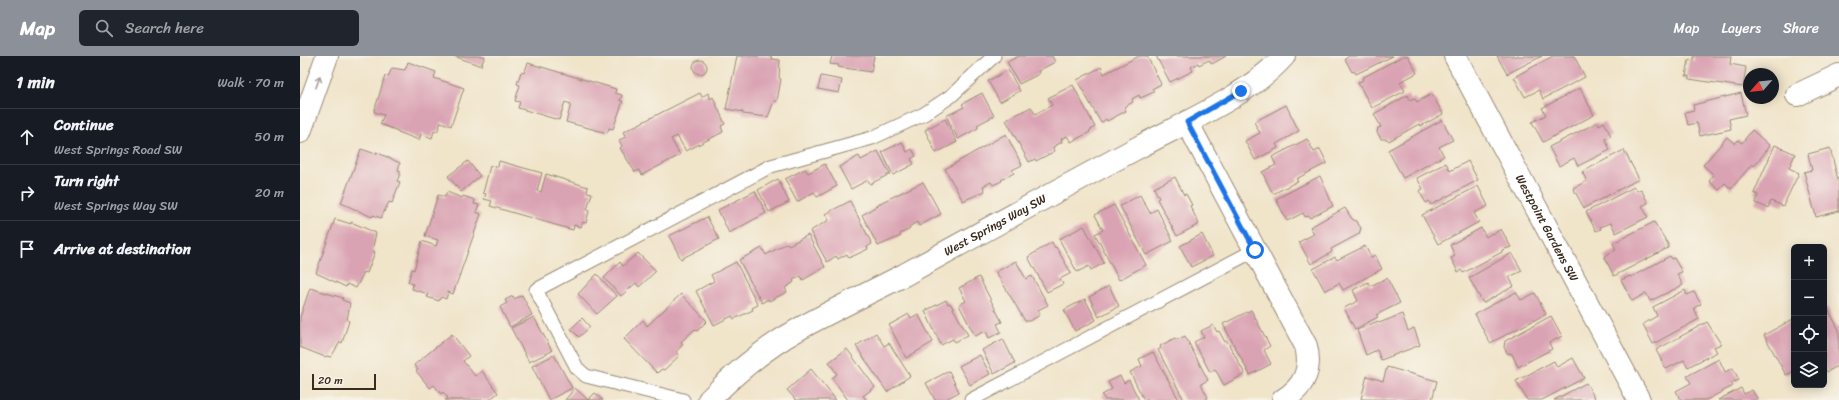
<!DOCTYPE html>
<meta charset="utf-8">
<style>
:root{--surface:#171b24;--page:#20242c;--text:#f1f3f6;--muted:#9ea1a6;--line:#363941;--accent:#8c9099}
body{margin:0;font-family:Sriracha,sans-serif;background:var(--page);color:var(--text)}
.controls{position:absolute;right:12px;bottom:12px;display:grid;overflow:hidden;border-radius:6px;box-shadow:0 2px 10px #0003}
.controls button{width:36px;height:36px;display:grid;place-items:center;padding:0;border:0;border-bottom:1px solid var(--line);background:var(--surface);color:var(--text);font:20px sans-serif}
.compass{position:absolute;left:1443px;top:12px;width:36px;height:36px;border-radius:50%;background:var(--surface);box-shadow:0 2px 10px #0003;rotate:242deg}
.scale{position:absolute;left:12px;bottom:10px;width:64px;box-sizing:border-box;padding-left:4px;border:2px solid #3b2a1e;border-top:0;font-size:11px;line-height:14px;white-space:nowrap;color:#3b2a1e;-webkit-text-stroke:3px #f7f3e8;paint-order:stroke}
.stop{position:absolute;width:12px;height:12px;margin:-9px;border:3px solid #1a73e8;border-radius:50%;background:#fff}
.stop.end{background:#1a73e8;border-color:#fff;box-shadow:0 1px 4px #0008}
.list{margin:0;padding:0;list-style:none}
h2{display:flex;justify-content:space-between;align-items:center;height:52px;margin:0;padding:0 16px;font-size:17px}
h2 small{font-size:13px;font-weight:400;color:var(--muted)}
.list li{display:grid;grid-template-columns:26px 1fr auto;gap:12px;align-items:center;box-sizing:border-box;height:56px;padding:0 16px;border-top:1px solid var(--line)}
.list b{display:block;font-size:15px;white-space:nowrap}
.list p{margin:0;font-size:13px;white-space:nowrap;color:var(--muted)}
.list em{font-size:13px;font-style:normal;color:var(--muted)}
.icon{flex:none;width:22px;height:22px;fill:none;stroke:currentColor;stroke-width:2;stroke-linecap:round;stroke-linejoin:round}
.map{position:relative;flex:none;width:1539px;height:344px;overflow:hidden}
header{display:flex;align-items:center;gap:24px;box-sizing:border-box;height:56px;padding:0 20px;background:var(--accent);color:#fff}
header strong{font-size:19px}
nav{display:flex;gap:22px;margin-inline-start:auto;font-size:14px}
.search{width:280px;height:36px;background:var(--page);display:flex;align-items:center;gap:10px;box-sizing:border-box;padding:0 14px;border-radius:6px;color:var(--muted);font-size:15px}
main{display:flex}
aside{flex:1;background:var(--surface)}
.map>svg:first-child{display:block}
</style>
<header>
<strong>Map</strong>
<div class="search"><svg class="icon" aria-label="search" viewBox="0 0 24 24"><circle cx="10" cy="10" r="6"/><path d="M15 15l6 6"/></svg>Search here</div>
<nav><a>Map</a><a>Layers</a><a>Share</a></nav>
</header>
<main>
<aside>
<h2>1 min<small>Walk · 70 m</small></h2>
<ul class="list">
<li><svg class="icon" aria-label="ahead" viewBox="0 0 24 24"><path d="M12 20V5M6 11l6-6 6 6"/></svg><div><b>Continue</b><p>West Springs Road SW</p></div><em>50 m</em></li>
<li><svg class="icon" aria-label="right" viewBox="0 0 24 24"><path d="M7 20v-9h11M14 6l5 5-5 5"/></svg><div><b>Turn right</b><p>West Springs Way SW</p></div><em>20 m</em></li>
<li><svg class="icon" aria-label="arrive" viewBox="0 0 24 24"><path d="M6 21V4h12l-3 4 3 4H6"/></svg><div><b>Arrive at destination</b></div></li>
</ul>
</aside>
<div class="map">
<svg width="1539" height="344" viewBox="0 0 1539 344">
<rect width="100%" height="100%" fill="#f7f3e8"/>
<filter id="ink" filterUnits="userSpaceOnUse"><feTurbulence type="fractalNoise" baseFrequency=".025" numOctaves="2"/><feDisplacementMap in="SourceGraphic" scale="8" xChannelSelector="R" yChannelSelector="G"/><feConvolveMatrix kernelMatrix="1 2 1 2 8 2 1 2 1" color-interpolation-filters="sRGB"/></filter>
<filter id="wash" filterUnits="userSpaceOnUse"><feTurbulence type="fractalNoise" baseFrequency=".012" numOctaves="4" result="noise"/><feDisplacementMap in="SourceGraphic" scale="16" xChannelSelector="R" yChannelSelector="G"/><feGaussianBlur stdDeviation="0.9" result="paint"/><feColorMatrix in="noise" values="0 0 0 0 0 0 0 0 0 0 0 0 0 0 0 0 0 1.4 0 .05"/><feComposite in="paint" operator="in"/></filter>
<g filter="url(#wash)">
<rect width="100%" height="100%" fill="#f0e4c9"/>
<g id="blocks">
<g fill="#daa3b3">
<polygon points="154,0 185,0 181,10"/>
<polygon points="437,0 468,0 472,1 471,3 480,4 479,22 481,23 477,45 474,45 468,61 443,58 443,56 426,53"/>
<polygon points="532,0 574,0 571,16 538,11 539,9 530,8"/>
<polygon points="719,0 752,0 755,6 738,15 739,18 719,28 707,6"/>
<polygon points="839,0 847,0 861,28 852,33 854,36 845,40 840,42 839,39 832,43 833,46 824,51 826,55 807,65 806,63 801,67 777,24 801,11 804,18"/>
<polygon points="856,0 926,0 912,8 909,4 899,9 898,7 891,11 893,15 870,26"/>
<polygon points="1049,0 1093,0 1056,18 1054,15 1052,16 1045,3"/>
<polygon points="1103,0 1108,0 1117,17 1100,26 1105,35 1072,52 1058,27 1063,24 1062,22"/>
<polygon points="1197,0 1242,0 1207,18"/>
<polygon points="1253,0 1274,0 1285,21 1243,43 1239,34 1225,41 1214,21"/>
<polygon points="1394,0 1431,0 1430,8 1446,11 1443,31 1389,23 1389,20 1386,20 1389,4 1394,5"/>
<circle cx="400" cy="11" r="7"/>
<polygon points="108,6 136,16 134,22 164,32 151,70 141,66 137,76 134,75 132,82 121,78 119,84 98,76 98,75 80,68 84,59 74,56 85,20 88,21 92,12 105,14"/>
<polygon points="228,7 316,33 315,37 322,39 320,45 323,45 313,73 309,72 307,77 266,66 271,48 265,46 259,64 218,52 220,46 215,45 220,29 217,28 221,16 224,17"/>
<polygon points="708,14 720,35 700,46 688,25"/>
<polygon points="521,20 542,24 539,37 518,33"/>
<polygon points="773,29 795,71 789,75 790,76 771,86 767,80 761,83 762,86 753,91 755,95 736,105 735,103 729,106 706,64 731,51 735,58 752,49 748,42"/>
<polygon points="1280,32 1294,59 1243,86 1232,66 1246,59 1242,52"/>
<polygon points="400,37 402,41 408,37 411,43 413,41 425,68 421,70 423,76 386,95 377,80 371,83 380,99 342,119 339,114 335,116 320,92 322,90 319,84 326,81 323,76"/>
<polygon points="682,37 694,60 677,69 678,72 658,83 646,60 664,51 662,48"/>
<polygon points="1441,37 1446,59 1429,63 1431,73 1400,80 1397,67 1388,69 1385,56 1394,54 1393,49"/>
<polygon points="1132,38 1143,58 1121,70 1119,68 1089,85 1087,83 1081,83 1077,76 1078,72 1081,71 1074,58 1108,39 1110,44 1114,42 1117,46"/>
<polygon points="986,49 999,75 976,88 978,92 955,104 945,85 960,77 954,66"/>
<polygon points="645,63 657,86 636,97 625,74"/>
<polygon points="1142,64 1153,84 1139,91 1144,100 1103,122 1088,94"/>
<polygon points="1298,66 1299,69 1304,66 1311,80 1305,83 1310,94 1278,110 1274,102 1259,110 1249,91"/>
<polygon points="1452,74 1470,90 1454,110 1452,108 1431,133 1425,127 1419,134 1409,125 1414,119 1403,109 1427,81 1435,88 1438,84 1442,87"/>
<polygon points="706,78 722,109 712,114 714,117 701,124 702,125 693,129 691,126 683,130 685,135 663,145 645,113"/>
<polygon points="1007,83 1014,96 1020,93 1027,107 996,123 998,125 973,138 962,116 976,109 972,101"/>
<polygon points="602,86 607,96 612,93 616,100 611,103 614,108 593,119 582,96"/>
<polygon points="1475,89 1495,98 1489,112 1499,117 1483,150 1471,145 1468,152 1455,147 1458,139 1454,137"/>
<polygon points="1530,92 1539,128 1539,155 1516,161 1504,116 1512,114 1508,98"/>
<polygon points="61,93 76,98 76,96 100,107 98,114 100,115 100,118 97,125 100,126 92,147 89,146 81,162 73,159 72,161 41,147"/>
<polygon points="1324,94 1339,123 1284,152 1273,132 1287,125 1282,116"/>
<polygon points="578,95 590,118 570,128 568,124 551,133 539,111 559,100 561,104"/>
<polygon points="168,105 180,120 161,136 148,120"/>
<polygon points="199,105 242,117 237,135 241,136 246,118 288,131 287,136 292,137 287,154 289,155 286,167 283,166 281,171 274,169 273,174 190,150 192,145 184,143 186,138 183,137 190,110 198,111"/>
<polygon points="1168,105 1178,124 1131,149 1129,145 1126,147 1119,135 1123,133 1117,122 1146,107 1150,115"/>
<polygon points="525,108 537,130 517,141 514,136 497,146 485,123 505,113 508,117"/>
<polygon points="1020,120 1033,150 1010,162 1008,160 1005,161 1003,157 987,165 976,143"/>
<polygon points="875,121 884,139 886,138 892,149 890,150 899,168 877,180 857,143 859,142 854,132"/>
<polygon points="478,123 489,146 469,156 458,134"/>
<polygon points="623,126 641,158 619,170 617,166 609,171 610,173 600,178 601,180 578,190 562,159 580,148 580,147"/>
<polygon points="1178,130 1188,150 1174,157 1179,166 1138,188 1122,159"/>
<polygon points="1334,131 1337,135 1341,133 1348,147 1342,150 1348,161 1316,177 1311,167 1300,171 1301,173 1296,175 1286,156"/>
<polygon points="455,135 466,157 429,177 418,154"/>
<polygon points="147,136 162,142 163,140 175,144 174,148 179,149 176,156 181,158 153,238 148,236 146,243 141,241 139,245 127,241 128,238 112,233 113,228 108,226 112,213 114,214 122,185 136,190 138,184 125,180 138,139 145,141"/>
<polygon points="840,139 850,157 857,153 873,185 846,199 820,150"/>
<polygon points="550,145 572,188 567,191 568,193 549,202 547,198 538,203 536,200 527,206 510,175 529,164 525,158"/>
<polygon points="814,149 846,209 819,224 795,178 803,174 795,159"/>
<polygon points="1045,152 1052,163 1056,165 1061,172 1059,178 1031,193 1032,196 1011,208 999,186 1014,178 1010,171"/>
<polygon points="407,161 419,183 381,203 369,180"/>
<polygon points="35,163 51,168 51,166 76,177 72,195 75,196 67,217 64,216 56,232 47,228 46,231 16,217"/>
<polygon points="1354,166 1368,188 1368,192 1314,220 1304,200 1316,194 1313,187"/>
<polygon points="784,170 804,207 791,214 789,210 777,216 759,183"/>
<polygon points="1181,172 1186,181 1192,177 1193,178 1201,173 1211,191 1202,194 1202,196 1163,217 1161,214 1158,216 1151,202 1155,200 1150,189"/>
<polygon points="902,178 913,200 891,211 880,190"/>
<polygon points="508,179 525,211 503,224 501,220 493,224 494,226 485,232 487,236 469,245 468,243 462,247 439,204 462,192 466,199 487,187 489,189"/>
<polygon points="752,186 755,192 756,191 771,217 760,223 763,228 747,236 728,201"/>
<polygon points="1065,190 1071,201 1075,199 1082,213 1043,234 1039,227 1025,235 1013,213 1035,201 1037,204"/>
<polygon points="338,197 356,215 339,231 336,227 321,240 304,222 320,206 323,210"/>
<polygon points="1212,197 1222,215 1209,221 1214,230 1183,247 1169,222"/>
<polygon points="1370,200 1372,203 1374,202 1382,216 1377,218 1383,229 1350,245 1346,237 1332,245 1321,224 1330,220 1331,221"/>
<polygon points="716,205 726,223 732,220 748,249 738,254 740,258 737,261 729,265 725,265 696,216"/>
<polygon points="436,206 458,249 452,252 453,254 434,263 432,260 414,269 396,235 414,225 411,219"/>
<polygon points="297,218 317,240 297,258 278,238"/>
<polygon points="679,221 702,266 697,268 701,276 689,282 686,275 675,280 659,249 666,245 659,232"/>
<polygon points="1087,222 1100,247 1076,259 1078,261 1055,273 1044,252 1058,245 1053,234 1068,226 1070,230"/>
<polygon points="809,230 819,250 799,261 789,241"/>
<polygon points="10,232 43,242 42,244 50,247 47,264 49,265 42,287 40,286 31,301 26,300 25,301 0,291 0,261"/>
<polygon points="1385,234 1387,239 1394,236 1401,248 1394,252 1399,263 1353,288 1343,268 1357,260 1353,251"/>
<polygon points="1216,236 1221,244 1235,237 1246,258 1190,287 1175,258"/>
<polygon points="381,238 407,265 397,275 395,273 381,286 383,288 376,296 379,300 364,314 362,313 357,317 324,283 343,264 347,270"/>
<polygon points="222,239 232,259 210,271 200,251 207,247 205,244 213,240 214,243"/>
<polygon points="785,243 796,264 775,275 764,254"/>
<polygon points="646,244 648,248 650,247 668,279 655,286 653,283 641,289 625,255"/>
<polygon points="1527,251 1539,274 1539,309 1527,316 1524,311 1524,252"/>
<polygon points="951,254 970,290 964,294 971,308 950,319 923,268"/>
<polygon points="609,258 611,262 618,258 633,286 606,302 589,269"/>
<polygon points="1102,258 1108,275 1114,272 1120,289 1081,304 1077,294 1066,299 1057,274 1078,265 1079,267"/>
<polygon points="1251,260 1262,280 1249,287 1252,293 1218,311 1212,298 1207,297 1204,291 1205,285"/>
<polygon points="234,261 252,295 229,306 211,272"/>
<polygon points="282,262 290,271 279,281 271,273"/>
<polygon points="1493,263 1494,315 1486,319 1464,279"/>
<polygon points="1407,266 1421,288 1414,291 1417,296 1388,311 1384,304 1366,313 1356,294"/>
<polygon points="913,269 917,276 919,275 925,286 927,285 945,318 924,329 915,313 910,316 894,286 904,281 901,275"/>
<polygon points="576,277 584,290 589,287 610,320 587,336 556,290"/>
<polygon points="152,278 169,300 163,305 175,320 182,315 198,337 189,344 145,344 148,342 143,336 141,338 134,329 130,332 116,315 118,314 114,309"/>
<polygon points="885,280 908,324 901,328 908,342 904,344 884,344 858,294 861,292 860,290 875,282 877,284"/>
<polygon points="703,283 715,307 694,318 682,294"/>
<polygon points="547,293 575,331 563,340 566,343 565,344 548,344 532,322 537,318 529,306"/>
<polygon points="853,296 879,344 844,344 830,316 842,310 839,303"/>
<polygon points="254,299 272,332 249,344 232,310"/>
<polygon points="680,299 690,318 670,329 659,310"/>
<polygon points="1273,302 1284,322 1242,344 1227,344 1216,325 1254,305 1257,311"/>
<polygon points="1419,303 1425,316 1433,312 1439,324 1431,327 1433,330 1406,344 1381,344 1376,335 1391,327 1387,320"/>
<polygon points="1087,311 1137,325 1132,344 1061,343 1067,320 1083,325"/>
<polygon points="511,313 536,344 496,344 487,334"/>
<polygon points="649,315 659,336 644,344 635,344 626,327"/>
<polygon points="820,320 824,327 829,324 839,344 805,344 802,339 812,333 808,326"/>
<polygon points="1286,327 1296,344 1254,344"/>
<polygon points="275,332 288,344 295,337 303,344 265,344"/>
<polygon points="1441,332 1444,338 1452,334 1458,344 1418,344"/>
</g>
</g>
</g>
<g filter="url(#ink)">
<use href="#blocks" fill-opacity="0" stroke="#968774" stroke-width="1"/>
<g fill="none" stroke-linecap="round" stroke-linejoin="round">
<g stroke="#968774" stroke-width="15">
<g id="lane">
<polyline points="383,344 286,320 277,312 236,234 471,110 572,82 624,58 651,40 694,0"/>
<polyline points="671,344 955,194"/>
</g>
</g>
<g stroke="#968774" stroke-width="24">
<g id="street">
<path id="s1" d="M1155,0L1339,344"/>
<polyline points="1497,39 1539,19"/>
<path d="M887,66L1006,290C1012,314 1004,331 983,344"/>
<path id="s2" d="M409,344C435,317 465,292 499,273C533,254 569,237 604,219C682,176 760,133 839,91C884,67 951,38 984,0"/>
</g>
</g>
<g stroke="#968774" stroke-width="24">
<polyline id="secondary" points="0,76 27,0"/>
</g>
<use href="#lane" stroke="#fff" stroke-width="13"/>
<use href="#street" stroke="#fff" stroke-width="22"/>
<use href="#secondary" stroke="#fff" stroke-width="22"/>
</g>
<defs><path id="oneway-shaft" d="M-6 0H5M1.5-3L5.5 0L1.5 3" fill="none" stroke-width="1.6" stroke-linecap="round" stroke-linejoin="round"/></defs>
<use stroke="#a79f9a" href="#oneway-shaft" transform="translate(18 26) rotate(-70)"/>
</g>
<g fill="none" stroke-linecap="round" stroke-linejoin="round" filter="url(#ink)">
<polyline stroke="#1a73e8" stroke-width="5" points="941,35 887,66 955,194"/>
</g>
<g text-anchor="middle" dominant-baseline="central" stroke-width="3" stroke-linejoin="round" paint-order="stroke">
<g font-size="12" fill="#3b2a1e" stroke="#f7f3e8">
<text stroke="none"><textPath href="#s2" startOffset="337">West Springs Way SW</textPath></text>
<text stroke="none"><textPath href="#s1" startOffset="195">Westpoint Gardens SW</textPath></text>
</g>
</g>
</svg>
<div class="controls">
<button>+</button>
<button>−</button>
<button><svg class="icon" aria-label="locate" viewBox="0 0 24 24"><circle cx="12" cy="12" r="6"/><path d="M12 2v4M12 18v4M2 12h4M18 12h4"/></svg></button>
<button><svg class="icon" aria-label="layers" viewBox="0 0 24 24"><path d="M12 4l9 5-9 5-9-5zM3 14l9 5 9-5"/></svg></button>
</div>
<svg class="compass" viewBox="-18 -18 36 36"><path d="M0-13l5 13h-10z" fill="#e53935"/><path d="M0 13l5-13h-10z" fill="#9ea1a6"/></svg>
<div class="scale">20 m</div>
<div class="stop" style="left:955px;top:194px"></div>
<div class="stop end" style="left:941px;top:35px"></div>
</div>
</main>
